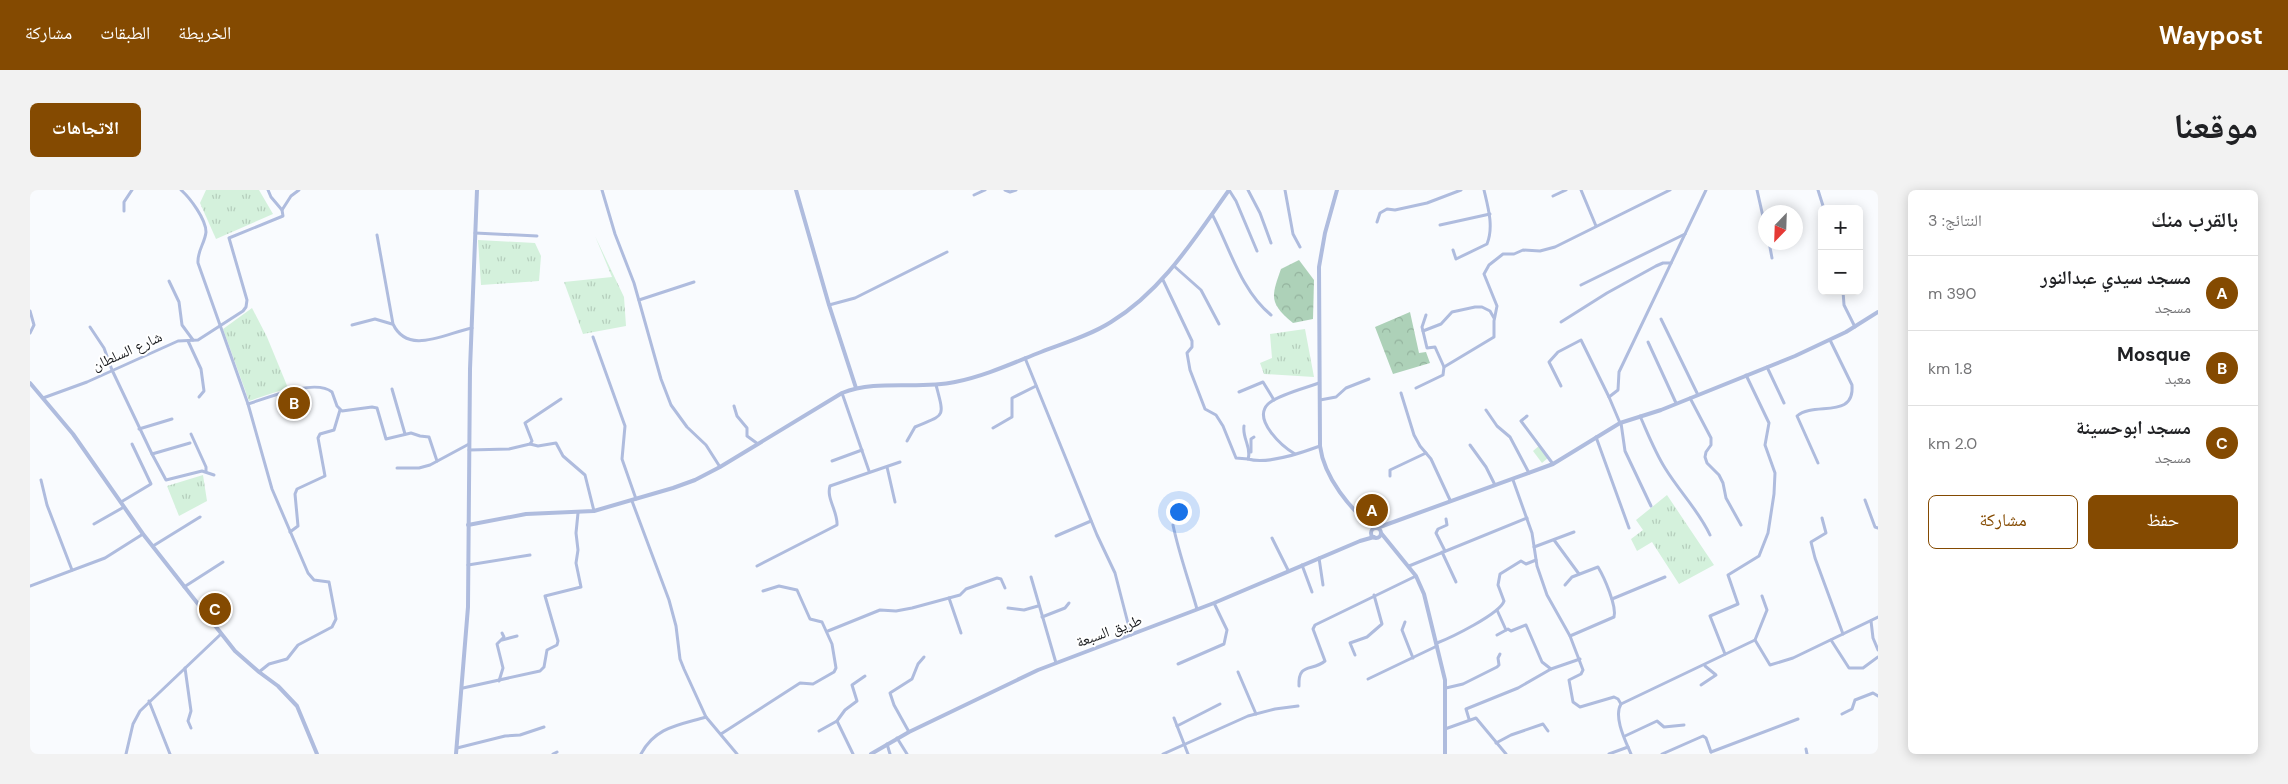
<!DOCTYPE html>
<html lang="ar">
<meta charset="utf-8">
<style>
:root{--surface:#fff;--page:#f2f2f2;--text:#202124;--muted:#757577;--line:#e0e0e0;--accent:#844a01}
body{margin:0;font-family:"DM Sans","Noto Naskh Arabic",sans-serif;background:var(--page);color:var(--text);direction:rtl}
.controls{position:absolute;right:15px;top:15px;display:grid;overflow:hidden;border-radius:8px;box-shadow:0 2px 12px #0003}
.controls button{width:45px;height:45px;display:grid;place-items:center;padding:0;border:0;border-bottom:1px solid var(--line);background:var(--surface);color:var(--text);font:25px sans-serif}
.compass{position:absolute;left:1728px;top:15px;width:45px;height:45px;border-radius:50%;background:var(--surface);box-shadow:0 2px 12px #0003;rotate:203deg}
.you{position:absolute;left:1148px;top:321px;width:18px;height:18px;margin:-12px;border:4px solid #fff;border-radius:50%;background:#1a73e8;box-shadow:0 0 0 8px #1a73e833}
.badge{display:grid;place-items:center;width:32px;height:32px;border-radius:50%;background:var(--accent);color:#fff;font-size:16px;font-weight:700}
.pin{position:absolute;translate:-50% -50%;border:2px solid #fff;box-shadow:0 1px 5px #0006}
.list{margin:0;padding:0;list-style:none}
h2{display:flex;justify-content:space-between;align-items:center;height:65px;margin:0;padding:0 20px;font-size:21px}
h2 small{font-size:16px;font-weight:400;color:var(--muted)}
.list li{display:grid;grid-template-columns:32px 1fr auto;gap:15px;align-items:center;box-sizing:border-box;height:75px;padding:0 20px;border-top:1px solid var(--line)}
.list b{display:block;font-size:19px;white-space:nowrap}
.list p{margin:0;font-size:16px;white-space:nowrap;color:var(--muted)}
.list em{font-size:16px;font-style:normal;color:var(--muted)}
.actions{display:flex;gap:10px;padding:15px 20px}
.actions a{flex:1;padding:11px 0;border:1px solid var(--accent);border-radius:8px;text-align:center;font-size:18px;color:var(--accent)}
.actions .main{background:var(--accent);color:#fff}
.map{position:relative;flex:none;width:1848px;height:564px;overflow:hidden;direction:ltr;border-radius:8px}
header{display:flex;align-items:center;gap:30px;box-sizing:border-box;height:70px;padding:0 25px;background:var(--accent);color:#fff}
header strong{font-size:24px}
nav{display:flex;gap:28px;margin-inline-start:auto;font-size:18px}
.intro{display:flex;align-items:center;justify-content:space-between;box-sizing:border-box;height:120px;padding:0 30px}
h1{margin:0;font-size:35px}
.button{padding:12px 22px;border-radius:8px;background:var(--accent);color:#fff;font-size:18px;font-weight:700}
main{display:flex;gap:30px;padding:0 30px}
aside{flex:1;background:var(--surface);border-radius:8px;box-shadow:0 2px 12px #0003}
.map>svg:first-child{display:block}
</style>
<header>
<strong>Waypost</strong>
<nav><a>الخريطة</a><a>الطبقات</a><a>مشاركة</a></nav>
</header>
<div class="intro"><h1>موقعنا</h1><a class="button">الاتجاهات</a></div>
<main>
<aside>
<h2>بالقرب منك<small>النتائج: 3</small></h2>
<ul class="list">
<li><span class="badge">A</span><div><b>مسجد سيدي عبدالنور</b><p>مسجد</p></div><em>390 m</em></li>
<li><span class="badge">B</span><div><b>Mosque</b><p>معبد</p></div><em>1.8 km</em></li>
<li><span class="badge">C</span><div><b>مسجد ابوحسينة</b><p>مسجد</p></div><em>2.0 km</em></li>
</ul>
<div class="actions"><a class="main">حفظ</a><a>مشاركة</a></div>
</aside>
<div class="map">
<svg width="1848" height="564" viewBox="0 0 1848 564">
<defs>
<pattern id="grass-tufts" width="24" height="20" patternUnits="userSpaceOnUse" patternTransform="scale(1.25)"><rect width="24" height="20" fill="#d4f1dc"/><path d="M3 7l-1-3M5 7V3M7 7l1-3M15 17l-1-3M17 17v-4M19 17l1-3" fill="none" stroke="#b5cebc"/></pattern>
<pattern id="forest-crowns" width="20" height="18" patternUnits="userSpaceOnUse" patternTransform="scale(1.25)"><rect width="20" height="18" fill="#add1b8"/><path d="M2 6a3 3 0 1 1 6 0M12 15a3 3 0 1 1 6 0" fill="none" stroke="#94b39e"/></pattern>
</defs>
<rect width="100%" height="100%" fill="#f9fbfe"/>
<g fill="url(#grass-tufts)">
<polygon points="176,0 229,0 243,24 186,49 170,13"/>
<polygon points="565,46 594,107 596,136 553,144 534,92 582,87"/>
<polygon points="448,50 505,53 511,66 509,91 451,95"/>
<polygon points="222,118 237,147 258,198 219,211 193,139"/>
<polygon points="1275,139 1284,187 1234,184 1230,173 1242,168 1240,144"/>
<polygon points="173,285 177,311 149,326 137,296"/>
<polygon points="1637,305 1684,375 1649,394 1622,352 1607,361 1601,349 1613,340 1606,330"/>
</g>
<g fill="url(#forest-crowns)">
<path d="M1269,70L1284,90L1283,129L1263,133C1239,113 1241,107 1251,79Z"/>
<polygon points="1380,122 1389,163 1396,162 1400,173 1363,184 1345,137"/>
</g>
<polygon fill="#d4f1dc" points="1510,255 1519,267 1512,273 1503,261"/>
<g fill="none" stroke-linecap="round" stroke-linejoin="round">
<g stroke="#afbcde" stroke-width="3">
<path d="M151,0C160,8 176,29 176,42C175,53 167,61 168,73L218,214L242,299L278,383L284,390L299,392L306,429L302,437L268,455L257,469L239,474L229,482"/>
<polyline points="572,0 585,44 604,93 631,189 641,215 657,237 676,255 690,277"/>
<polyline points="975,0 980,2 986,0"/>
<polyline points="1199,0 1206,11 1227,61"/>
<polyline points="1218,0 1230,23 1241,53"/>
<polyline points="1255,0 1263,44 1270,57"/>
<polyline points="1551,0 1566,36"/>
<polyline points="1727,0 1736,40"/>
<polyline points="1788,0 1794,19"/>
<polyline points="944,5 955,0"/>
<polyline points="1523,6 1536,0"/>
<polyline points="252,20 261,6 269,0"/>
<polyline points="94,21 94,12 102,0"/>
<path d="M1182,24C1199,56 1211,101 1241,125"/>
<polyline points="1347,32 1350,23 1357,19 1365,20 1397,13 1431,0"/>
<polyline points="1410,35 1460,24"/>
<polyline points="445,43 507,46"/>
<path d="M347,45L363,134C378,166 416,143 442,138"/>
<polyline points="1739,52 1742,68"/>
<path d="M1423,60L1426,69L1457,54C1464,37 1458,17 1454,0"/>
<polyline points="1144,76 1171,100 1189,134"/>
<polyline points="1133,90 1162,151 1162,157 1157,163 1160,180 1175,219 1186,225 1193,236 1206,268 1218,269"/>
<polyline points="139,91 149,112 152,135 163,150"/>
<polyline points="1551,95 1655,44"/>
<polyline points="1813,101 1814,115 1825,137"/>
<polyline points="609,110 664,92"/>
<polyline points="799,115 825,108 917,62"/>
<polyline points="0,121 4,135 0,143"/>
<polyline points="1396,125 1392,137 1397,158 1405,157 1414,177"/>
<polyline points="1631,129 1668,205"/>
<polyline points="1531,132 1577,103 1626,76 1633,73 1641,73"/>
<polyline points="322,135 345,129 362,134"/>
<polyline points="60,137 74,158 82,180 122,264 160,253"/>
<polyline points="1393,141 1411,134 1422,122 1445,117 1452,117 1460,121 1464,128"/>
<polyline points="563,147 595,236 592,269 606,309"/>
<polyline points="158,151 171,179 174,201 169,207"/>
<polyline points="1618,152 1646,213"/>
<polyline points="995,168 1067,345 1085,383 1101,445"/>
<polyline points="1737,177 1754,213"/>
<polyline points="1531,196 1519,172 1528,162 1551,150 1579,207"/>
<polyline points="1386,198 1413,185 1414,177 1464,147 1464,131 1467,116 1454,84 1459,75 1473,64 1484,64 1493,60 1510,61 1525,57 1640,0"/>
<polyline points="362,199 375,244"/>
<polyline points="1209,202 1233,192 1244,210"/>
<polyline points="812,203 839,281"/>
<polyline points="1371,203 1384,245 1390,256 1401,269 1420,310"/>
<polyline points="13,208 57,192 148,151 168,150 213,121 216,117 217,110 199,48 253,26 252,20 241,7 238,0"/>
<polyline points="1660,208 1681,248 1681,255 1676,262 1675,267 1677,273 1689,285 1693,293 1696,308 1711,335"/>
<polyline points="1290,210 1306,207 1316,198 1339,189"/>
<path d="M218,214C237,208 285,188 302,202L307,216L312,221L342,217L347,218L356,249L381,243L390,246L399,247L407,271"/>
<polyline points="704,216 707,226 717,238 717,246 728,254"/>
<polyline points="1456,220 1467,236 1480,247 1499,283"/>
<polyline points="1497,226 1491,231 1523,274"/>
<path d="M1610,226C1618,244 1625,262 1635,278C1649,301 1669,321 1680,345"/>
<polyline points="1590,233 1579,207 1588,200 1589,182 1676,0"/>
<polyline points="1591,233 1595,261 1621,316"/>
<path d="M1214,236C1212,248 1222,258 1218,269C1237,275 1271,263 1290,256"/>
<polyline points="963,238 982,227 982,208 1006,196"/>
<polyline points="109,239 142,229"/>
<polyline points="161,244 176,277 176,281"/>
<polyline points="1566,247 1599,338"/>
<path d="M877,251L885,237C915,224 915,229 906,195"/>
<polyline points="500,254 508,256 526,253 533,266 555,285 564,321"/>
<polyline points="1440,255 1456,277 1465,295"/>
<polyline points="439,260 479,259 500,254 502,251 495,233 531,209"/>
<polyline points="1221,262 1221,249 1224,247"/>
<polyline points="122,264 136,290 172,281 184,285"/>
<path d="M1265,264C1253,257 1222,230 1238,214C1247,205 1276,198 1289,193"/>
<polyline points="802,271 832,260"/>
<path d="M1788,273L1767,226C1784,211 1825,230 1822,195L1800,150"/>
<polyline points="857,277 865,312"/>
<polyline points="367,278 389,278 400,275 439,254"/>
<polyline points="1360,286 1360,280 1396,263"/>
<polyline points="11,290 17,315 42,380"/>
<polyline points="1483,290 1502,343 1507,376 1517,405 1540,446 1553,480 1551,484 1539,490 1543,512 1550,517 1584,507 1588,509 1591,514"/>
<polyline points="1835,310 1845,337 1848,338"/>
<polyline points="602,311 639,410 646,436 650,469 654,479 676,527 707,564"/>
<polyline points="91,312 121,294 102,254"/>
<polyline points="1792,328 1796,343 1781,352 1785,368 1813,444"/>
<polyline points="64,334 94,317"/>
<path d="M1143,335C1149,364 1159,391 1167,419"/>
<polyline points="260,342 268,336 265,304 267,299 295,286 288,248 290,244 304,240 310,220"/>
<polyline points="1026,346 1061,331"/>
<polyline points="1242,348 1258,380"/>
<polyline points="1524,350 1549,384"/>
<polyline points="123,356 170,327"/>
<polyline points="1504,357 1544,342"/>
<polyline points="1415,361 1406,343 1408,339 1417,335 1416,329"/>
<polyline points="1412,362 1426,392"/>
<polyline points="1289,368 1293,395"/>
<polyline points="438,375 500,365"/>
<polyline points="1272,375 1282,402"/>
<path d="M727,376L807,335C808,322 796,308 800,296L870,272"/>
<polyline points="1379,376 1497,328"/>
<polyline points="1001,387 1026,473"/>
<path d="M1535,395L1542,387L1568,377C1574,387 1587,416 1584,427L1540,446"/>
<polyline points="0,396 75,368 113,344"/>
<polyline points="154,397 193,372"/>
<polyline points="1732,406 1737,420 1725,450 1740,475 1763,468 1848,427"/>
<polyline points="919,408 931,443"/>
<polyline points="1582,409 1635,387"/>
<polyline points="978,418 994,420 1008,416"/>
<polyline points="1467,420 1476,440"/>
<polyline points="1012,427 1035,418 1039,413"/>
<polyline points="1841,431 1843,448 1848,460"/>
<polyline points="1375,432 1372,440 1383,468"/>
<polyline points="798,441 850,420 866,421 882,418 930,405 936,399 967,388 971,389 975,398"/>
<polyline points="1467,445 1478,439 1481,441 1496,435 1512,472 1521,479 1550,469"/>
<polyline points="472,450 487,446"/>
<polyline points="1801,450 1819,478 1833,478 1848,467"/>
<path d="M1407,453C1420,448 1470,424 1474,411L1468,395L1470,384L1491,371L1496,374L1506,370"/>
<polyline points="1695,464 1680,426 1708,414 1698,385 1729,366 1738,343 1744,304 1745,283 1735,255 1739,233 1716,185"/>
<polyline points="1325,465 1320,453 1337,447 1352,434 1344,405"/>
<polyline points="1148,474 1194,454 1197,440 1184,413"/>
<polyline points="155,478 161,521 158,531 161,538"/>
<polyline points="1208,482 1226,524"/>
<polyline points="1338,489 1407,456"/>
<polyline points="469,491 473,478 467,454 474,447 472,443"/>
<polyline points="1671,495 1686,485 1675,476"/>
<path d="M1269,496C1268,472 1282,482 1295,471L1283,439L1285,435L1386,386"/>
<polyline points="433,498 510,481 514,477 517,460 527,455 528,451 515,406 551,397 546,373 548,360 546,343 548,323"/>
<polyline points="1416,498 1433,494 1467,477 1469,475 1468,468 1470,464"/>
<polyline points="119,511 140,564"/>
<polyline points="1812,524 1822,519 1825,510 1843,503 1848,506"/>
<polyline points="1144,528 1158,564"/>
<polyline points="1439,529 1436,519 1488,498 1521,479"/>
<polyline points="807,531 815,520 827,511 822,495 835,486"/>
<polyline points="1147,536 1190,514"/>
<polyline points="1415,539 1446,528 1476,564"/>
<polyline points="789,541 807,531 823,564"/>
<polyline points="879,542 864,515 860,503 882,489 888,474 894,467"/>
<polyline points="691,544 770,493 783,494 804,482 806,478 802,454 792,432 780,429 767,400 749,396 733,401"/>
<polyline points="1595,546 1627,531 1634,537 1654,535"/>
<polyline points="867,548 877,564"/>
<polyline points="1466,553 1481,545 1513,534 1518,541"/>
<polyline points="857,554 860,564"/>
<polyline points="427,558 475,546 490,545 514,537"/>
<polyline points="1776,559 1777,564"/>
<polyline points="1681,562 1768,529"/>
<polyline points="96,564 103,534 110,521 191,444"/>
<polyline points="523,564 527,562"/>
<path d="M611,564C625,537 649,535 676,527"/>
<polyline points="1133,564 1218,526 1245,519 1268,516"/>
<polyline points="1579,564 1598,557"/>
<path d="M1601,564C1596,552 1583,527 1591,514L1725,450"/>
<polyline points="1632,564 1673,546 1676,548 1681,562"/>
</g>
<g stroke="#afbcde" stroke-width="4">
<polyline points="766,0 799,115 826,198"/>
<path d="M1307,0L1295,43L1289,77L1290,256C1294,287 1320,320 1345,338"/>
<polyline points="0,193 43,244 113,344 205,461 229,482 248,496 267,516 287,564"/>
<path d="M438,335L496,324L564,321L643,298L665,290L690,277L812,203C848,189 887,200 925,192C955,186 983,173 1011,162C1034,153 1059,146 1081,132C1133,100 1164,49 1199,0"/>
<circle cx="1346" cy="343" r="5"/>
<polyline points="1347,338 1523,274 1590,233 1631,220 1765,166 1816,142 1848,122"/>
<polyline points="1351,343 1386,386 1394,404 1415,490 1415,564"/>
<polyline points="426,564 438,417 440,179 447,0"/>
<polyline points="841,564 879,542 1008,480 1184,413 1330,351 1344,347"/>
</g>
</g>
<g text-anchor="middle" dominant-baseline="central" stroke-width="4" stroke-linejoin="round" paint-order="stroke">
<g font-size="15" fill="#16181b" stroke="#fff">
<text transform="translate(97 161) rotate(-24)">شارع السلطان</text>
<text transform="translate(1079 441) rotate(-20)">طريق السبعة</text>
</g>
</g>
</svg>
<div class="controls">
<button>+</button>
<button>−</button>
</div>
<svg class="compass" viewBox="-18 -18 36 36"><path d="M0-13l5 13h-10z" fill="#e53935"/><path d="M0 13l5-13h-10z" fill="#757577"/></svg>
<div class="you"></div>
<div class="pin badge" style="left:1342px;top:320px">A</div>
<div class="pin badge" style="left:264px;top:213px">B</div>
<div class="pin badge" style="left:185px;top:419px">C</div>
</div>
</main>
